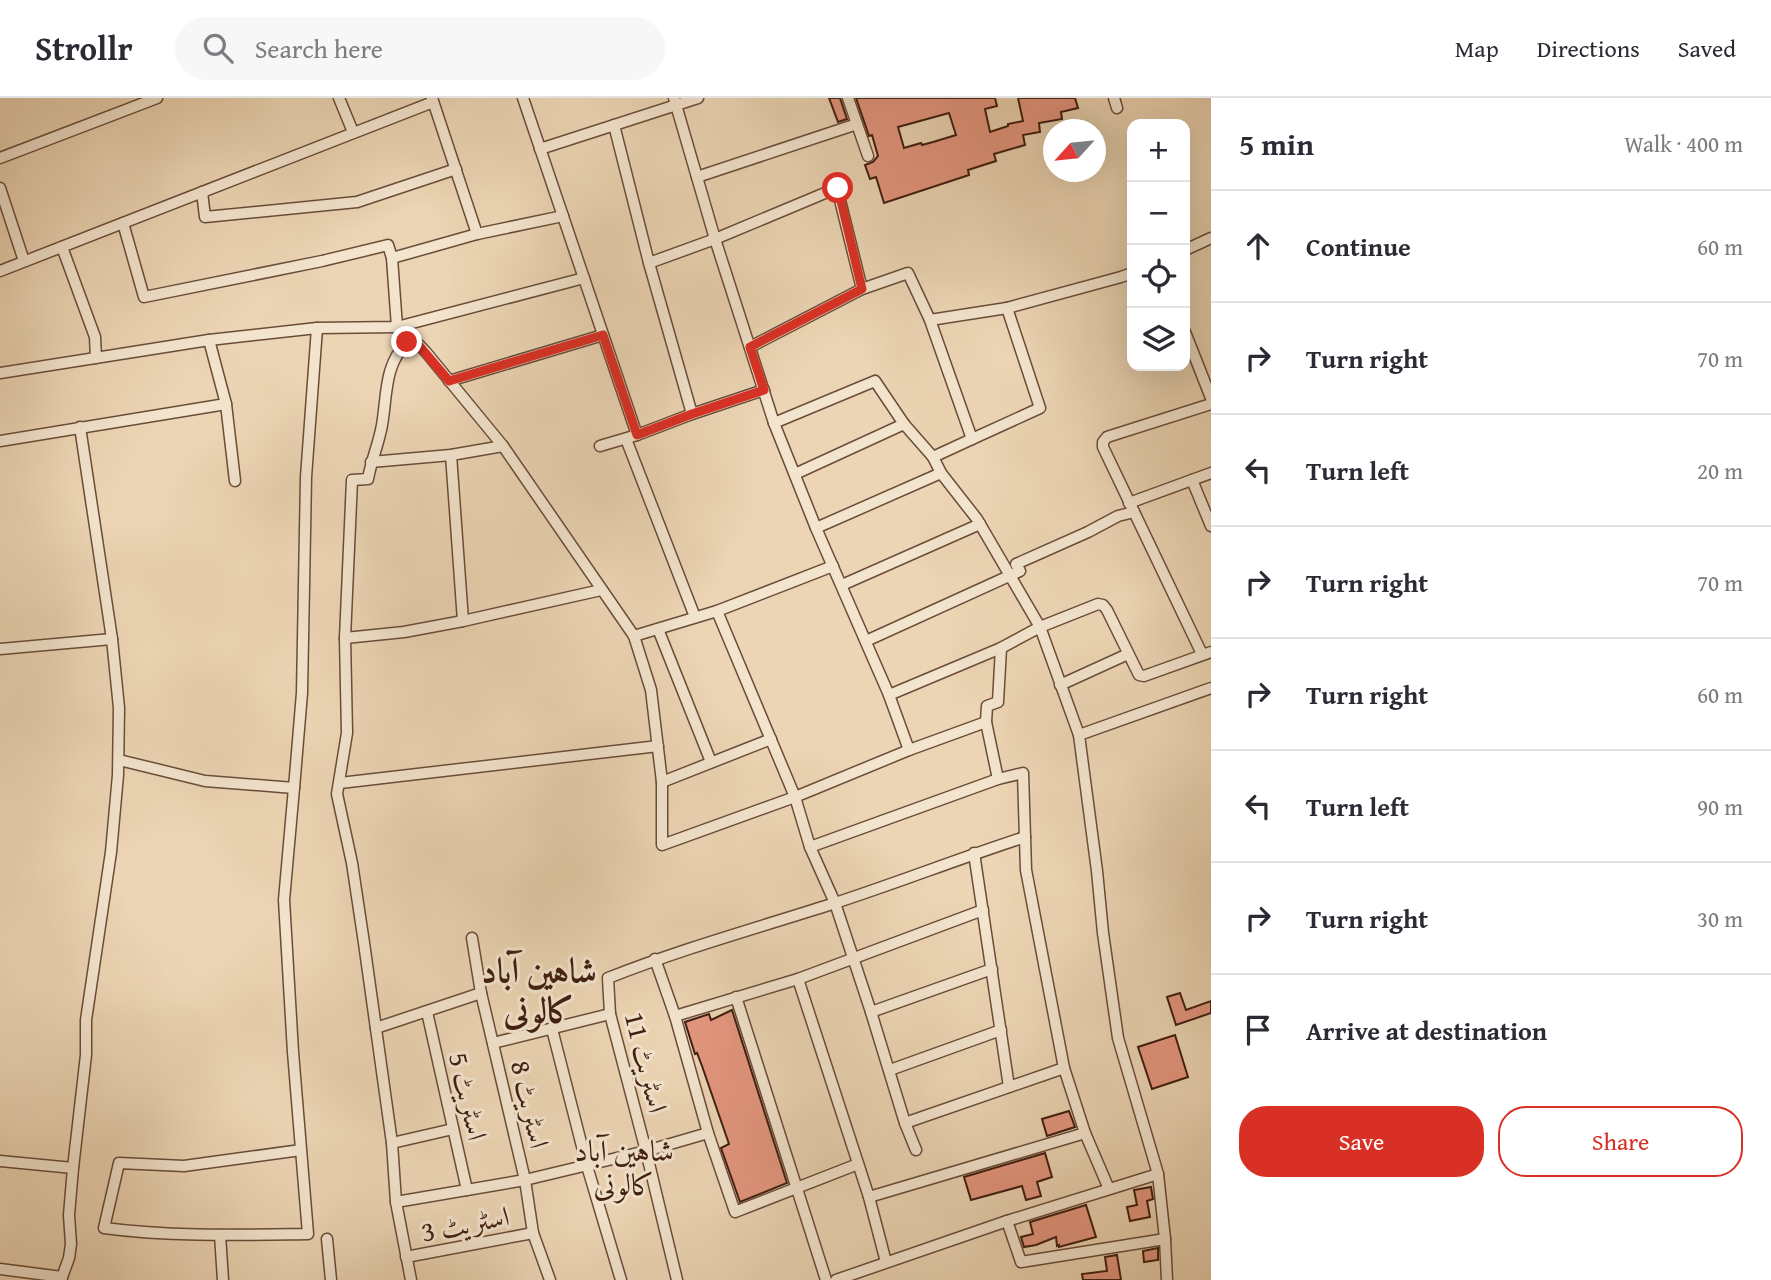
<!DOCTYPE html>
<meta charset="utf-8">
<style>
:root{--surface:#fff;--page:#f7f7f7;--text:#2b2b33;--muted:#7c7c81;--line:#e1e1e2;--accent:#d93025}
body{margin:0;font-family:"Gentium Book Plus",Amiri,serif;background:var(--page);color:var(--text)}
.controls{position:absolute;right:21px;top:21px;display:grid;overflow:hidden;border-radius:14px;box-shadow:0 7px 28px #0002}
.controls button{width:63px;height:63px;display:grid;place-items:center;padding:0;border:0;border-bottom:2px solid var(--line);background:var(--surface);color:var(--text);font:35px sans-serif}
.compass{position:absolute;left:1043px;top:21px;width:63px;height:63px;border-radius:50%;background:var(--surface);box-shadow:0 7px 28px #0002;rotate:243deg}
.stop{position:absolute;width:21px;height:21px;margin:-16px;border:5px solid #d93025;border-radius:50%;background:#fff}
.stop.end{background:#d93025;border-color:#fff;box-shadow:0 2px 7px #0008}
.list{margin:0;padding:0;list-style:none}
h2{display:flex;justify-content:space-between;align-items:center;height:91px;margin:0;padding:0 28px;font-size:30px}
h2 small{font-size:23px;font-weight:400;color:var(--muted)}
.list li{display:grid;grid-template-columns:46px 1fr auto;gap:21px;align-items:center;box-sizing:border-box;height:112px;padding:0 28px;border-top:2px solid var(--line)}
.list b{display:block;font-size:26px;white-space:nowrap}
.list em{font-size:23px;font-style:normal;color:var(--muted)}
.actions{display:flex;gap:14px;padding:21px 28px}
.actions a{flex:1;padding:16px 0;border:2px solid var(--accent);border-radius:28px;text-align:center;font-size:24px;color:var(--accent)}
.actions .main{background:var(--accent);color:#fff}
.icon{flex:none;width:38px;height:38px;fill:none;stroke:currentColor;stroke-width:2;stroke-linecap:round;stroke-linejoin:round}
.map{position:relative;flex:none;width:1211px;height:1182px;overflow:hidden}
header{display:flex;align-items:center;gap:42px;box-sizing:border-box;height:98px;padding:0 35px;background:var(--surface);border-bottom:2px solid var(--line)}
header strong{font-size:33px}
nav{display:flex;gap:38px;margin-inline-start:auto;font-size:24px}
.search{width:490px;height:63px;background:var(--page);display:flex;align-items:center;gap:18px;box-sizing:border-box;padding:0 24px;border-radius:38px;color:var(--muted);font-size:26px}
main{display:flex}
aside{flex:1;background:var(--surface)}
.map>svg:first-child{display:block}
</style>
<header>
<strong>Strollr</strong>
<div class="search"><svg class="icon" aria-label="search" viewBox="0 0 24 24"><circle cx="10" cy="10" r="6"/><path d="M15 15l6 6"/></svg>Search here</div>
<nav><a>Map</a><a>Directions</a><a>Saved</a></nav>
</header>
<main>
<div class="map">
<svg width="1211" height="1182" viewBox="0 0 1211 1182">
<rect width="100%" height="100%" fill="#ecd5b4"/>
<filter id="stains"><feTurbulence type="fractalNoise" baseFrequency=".00286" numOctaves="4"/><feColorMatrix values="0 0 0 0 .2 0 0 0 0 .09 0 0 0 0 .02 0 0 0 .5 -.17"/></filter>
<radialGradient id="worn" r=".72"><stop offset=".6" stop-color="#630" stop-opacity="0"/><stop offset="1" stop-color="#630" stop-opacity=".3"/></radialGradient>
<g fill="#e4967f" stroke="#3f1e10" stroke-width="2" fill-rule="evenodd">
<polygon points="829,0 840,0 847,21 838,24"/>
<path d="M856,0H995L997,8L985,11L990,34L1008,28V26L1023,23L1018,0H1075L1078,10L1061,14L1062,21L1039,25L1040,34L1023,37L1025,47L994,56L996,63L968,72L969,77L884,105L876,79L870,81L865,67L873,64L878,58L872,37L869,38ZM949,15L956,37L933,44L922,47L921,45L904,50L898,29Z"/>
<polygon points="1180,895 1186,912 1211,903 1211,915 1176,927 1167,899"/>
<polygon points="732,912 787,1085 740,1104 721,1050 729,1046 702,968 697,955 695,956 685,924 709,916 711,922"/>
<polygon points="1175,937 1188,979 1152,991 1138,949"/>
<polygon points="1069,1013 1075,1029 1047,1038 1042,1021"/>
<polygon points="1045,1055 1052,1079 1037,1084 1041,1098 1026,1102 1022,1088 971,1102 964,1079"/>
<polygon points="1151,1089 1153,1101 1147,1103 1150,1119 1130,1123 1127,1109 1137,1107 1134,1092"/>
<polygon points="1086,1107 1096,1139 1059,1149 1059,1147 1057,1148 1056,1139 1036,1147 1024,1149 1021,1139 1033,1136 1030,1124"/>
<polygon points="1158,1150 1158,1162 1144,1164 1143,1153"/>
<polygon points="1117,1157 1121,1182 1083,1182 1082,1176 1107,1173 1105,1159"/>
</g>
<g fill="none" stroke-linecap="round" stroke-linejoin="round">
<g stroke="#6a4c39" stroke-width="13">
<g id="street">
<polyline points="339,0 353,34"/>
<polyline points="432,0 477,136"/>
<polyline points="523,0 637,337"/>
<polyline points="674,0 715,141 774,325 816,430 889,597 909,652"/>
<polyline points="848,0 868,58"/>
<polyline points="1114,0 1117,10"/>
<polyline points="614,27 649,165 692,316"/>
<polyline points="540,51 698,0"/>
<polyline points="0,60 157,0"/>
<polyline points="697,79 857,26"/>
<polyline points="0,90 24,163"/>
<polyline points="202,94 205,119 357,104 456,71"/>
<polyline points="62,149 95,239 96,260"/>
<polyline points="1185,152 1211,140"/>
<polyline points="392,160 477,136 563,118"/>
<polyline points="649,165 715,141 837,90 862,191"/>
<polyline points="0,173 433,4"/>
<polyline points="930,222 972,341 1040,310 1007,210"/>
<polyline points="397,229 584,180"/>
<polyline points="1185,234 1211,300"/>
<polyline points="209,242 226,306 235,383"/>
<polyline points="750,249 862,191 908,175 930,222 1007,210 1121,179 1132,175"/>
<polyline points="0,275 209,242 317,230 397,229 392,160 388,147 322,163 144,199 123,125"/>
<polyline points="449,283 603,237"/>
<polyline points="774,325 875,283 904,326 933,359 941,375 977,421 1040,529 1079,637 1097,773 1103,835 1118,940 1158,1076 1165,1141 1167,1182"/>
<polyline points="626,341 695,519"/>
<polyline points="0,343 226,306"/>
<polyline points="600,348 637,337 692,316 764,292"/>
<polyline points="451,357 463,523"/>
<polyline points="933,359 972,341"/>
<polyline points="371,364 451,357 503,348"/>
<polyline points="795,376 904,326"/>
<polyline points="1192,382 1211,428"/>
<polyline points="1129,405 1211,375"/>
<polyline points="816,430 941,375"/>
<polyline points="833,468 717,513 795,699 810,749 835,805 871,914 905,1025 916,1052"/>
<polyline points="842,487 980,426"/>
<path d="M601,492L463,523L404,534L345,540L352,382L368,381C371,363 379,345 382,327C387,299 384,266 407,245L416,244L425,253L503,348L634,538L651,592L662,684V747L795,699L909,652L986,624"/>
<polyline points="658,531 711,664"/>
<polyline points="634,538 717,513"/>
<polyline points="345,540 347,635 337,696 352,765 364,845 392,1045 396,1104 411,1182"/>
<polyline points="866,543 1020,473 1016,466 1088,434 1118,418 1134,414"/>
<polyline points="0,551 112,541"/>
<polyline points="1202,556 1103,349 1103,344 1107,339 1211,306"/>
<polyline points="1060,587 1128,556"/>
<polyline points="889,597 1001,550"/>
<polyline points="1079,637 1211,590"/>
<polyline points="119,662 205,683 294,690 302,595 306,379 317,230"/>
<polyline points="998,681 986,624 987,608 998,604 1001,550 1040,529 1098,506 1103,507 1107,512 1139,577 1144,578 1211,554"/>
<polyline points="662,684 771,641"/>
<polyline points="340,685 658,648"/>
<path d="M294,690L284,802L293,954L308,1136C240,1137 172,1139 104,1130L119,1065L184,1068L301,1052"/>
<polyline points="810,749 998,681 1023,675 1026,772 1064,970 1085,1035 1109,1091"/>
<polyline points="974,755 1009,989"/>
<polyline points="472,840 481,895 525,1082 533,1135 550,1182"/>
<polyline points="655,861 675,918 708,1035 735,1114 858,1066"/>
<polyline points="798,881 869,1099 886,1164"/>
<polyline points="736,899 826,1182"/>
<polyline points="427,914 467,1092"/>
<polyline points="871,914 992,871"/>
<polyline points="675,918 798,881 983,812"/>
<polyline points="376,930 481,895"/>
<polyline points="552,931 587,1068 621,1182"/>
<polyline points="493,945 610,916"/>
<polyline points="890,972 1001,932"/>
<polyline points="905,1025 1064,970"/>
<polyline points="392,1045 453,1031"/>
<polyline points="0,1063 73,1070"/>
<polyline points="869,1099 1085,1035"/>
<polyline points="396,1104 525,1082 646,1053 708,1035"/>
<polyline points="1007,1123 1021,1164 1165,1141"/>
<polyline points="220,1137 223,1182"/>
<polyline points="327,1141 331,1182"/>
<polyline points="406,1159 533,1135"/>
<polyline points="0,1171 62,1179"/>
<polyline points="61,1182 69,1160 71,1146 69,1117 73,1070 86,957 86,922 111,754 118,677 119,610 112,541 80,329"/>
<path d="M677,1182L646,1053L610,916L608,880C681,851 757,830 832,806C897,785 960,760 1025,739"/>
<polyline points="836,1182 1007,1123 1158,1076"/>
</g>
</g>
<use href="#street" stroke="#f3e4ce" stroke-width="10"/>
</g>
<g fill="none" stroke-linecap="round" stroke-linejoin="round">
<polyline stroke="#d93025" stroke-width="9" points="407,244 416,244 449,283 603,237 637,337 692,316 764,292 750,249 862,191 838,90"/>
</g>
<g text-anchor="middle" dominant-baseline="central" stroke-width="6" stroke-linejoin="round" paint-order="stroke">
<g font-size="28" fill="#3f1e10" stroke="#f3e4ce">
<text transform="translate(647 964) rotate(76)">اسٹریٹ 11</text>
<text transform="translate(469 998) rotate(77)">اسٹریٹ 5</text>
<text transform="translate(531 1006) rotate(77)">اسٹریٹ 8</text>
<text transform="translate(465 1125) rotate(-11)">اسٹریٹ 3</text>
</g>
<g font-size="30" fill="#3f1e10" stroke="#f3e4ce">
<text x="624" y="1052">شاہین آباد<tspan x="624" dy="34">کالونی</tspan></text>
</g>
<g font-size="35" font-weight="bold" fill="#3f1e10" stroke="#f3e4ce">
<text x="539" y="871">شاہین آباد<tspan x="539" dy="40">کالونی</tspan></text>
</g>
</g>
<rect width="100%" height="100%" filter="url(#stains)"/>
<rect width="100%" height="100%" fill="url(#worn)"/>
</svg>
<div class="controls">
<button>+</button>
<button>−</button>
<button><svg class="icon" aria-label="locate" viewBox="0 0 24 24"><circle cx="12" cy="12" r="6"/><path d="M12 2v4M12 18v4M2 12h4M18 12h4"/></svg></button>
<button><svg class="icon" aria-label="layers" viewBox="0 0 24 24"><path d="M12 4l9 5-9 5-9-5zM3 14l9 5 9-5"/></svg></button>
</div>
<svg class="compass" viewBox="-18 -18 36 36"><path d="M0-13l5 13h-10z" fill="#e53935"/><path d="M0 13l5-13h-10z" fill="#7c7c81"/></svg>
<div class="stop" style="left:838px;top:90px"></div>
<div class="stop end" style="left:407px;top:244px"></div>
</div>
<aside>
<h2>5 min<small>Walk · 400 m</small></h2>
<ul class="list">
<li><svg class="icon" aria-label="ahead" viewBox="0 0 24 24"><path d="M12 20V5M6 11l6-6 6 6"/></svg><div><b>Continue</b></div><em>60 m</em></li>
<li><svg class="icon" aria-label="right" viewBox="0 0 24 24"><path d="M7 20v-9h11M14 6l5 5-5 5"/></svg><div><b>Turn right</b></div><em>70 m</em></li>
<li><svg class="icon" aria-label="left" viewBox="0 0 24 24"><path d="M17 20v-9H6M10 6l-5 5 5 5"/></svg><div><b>Turn left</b></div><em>20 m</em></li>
<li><svg class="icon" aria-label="right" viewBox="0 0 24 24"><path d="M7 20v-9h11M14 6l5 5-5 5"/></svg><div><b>Turn right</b></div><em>70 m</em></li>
<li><svg class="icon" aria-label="right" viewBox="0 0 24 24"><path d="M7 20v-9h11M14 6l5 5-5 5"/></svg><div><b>Turn right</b></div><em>60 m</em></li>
<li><svg class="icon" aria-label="left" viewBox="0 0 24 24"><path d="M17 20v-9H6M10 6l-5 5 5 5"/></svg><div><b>Turn left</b></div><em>90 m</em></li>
<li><svg class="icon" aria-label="right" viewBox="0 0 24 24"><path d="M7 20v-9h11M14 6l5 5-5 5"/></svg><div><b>Turn right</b></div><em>30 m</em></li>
<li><svg class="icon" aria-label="arrive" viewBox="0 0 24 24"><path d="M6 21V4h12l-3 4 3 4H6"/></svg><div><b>Arrive at destination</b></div></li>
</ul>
<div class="actions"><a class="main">Save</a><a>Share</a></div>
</aside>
</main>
